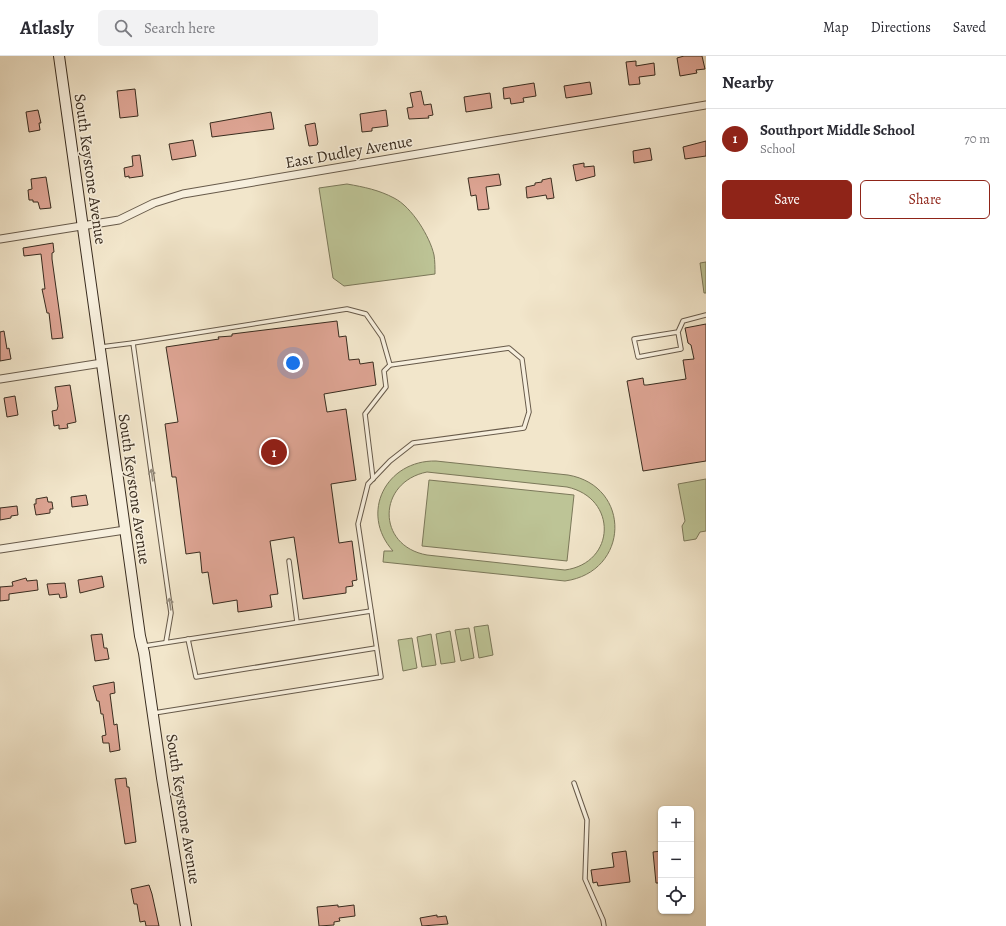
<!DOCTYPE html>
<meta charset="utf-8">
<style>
:root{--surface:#fff;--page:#f2f2f3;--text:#2b2b33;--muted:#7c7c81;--line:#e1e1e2;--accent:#8f2418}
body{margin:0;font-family:Alegreya,serif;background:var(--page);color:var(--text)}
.controls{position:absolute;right:12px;bottom:12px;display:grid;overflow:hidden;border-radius:6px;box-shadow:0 1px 3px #0004}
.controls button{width:36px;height:36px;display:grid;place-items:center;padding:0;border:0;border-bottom:1px solid var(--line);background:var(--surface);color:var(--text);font:20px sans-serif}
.you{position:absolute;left:293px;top:307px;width:14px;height:14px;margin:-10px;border:3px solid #fff;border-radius:50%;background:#1a73e8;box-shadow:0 0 0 6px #1a73e833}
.badge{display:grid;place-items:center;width:26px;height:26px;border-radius:50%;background:var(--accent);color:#fff;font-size:13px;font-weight:700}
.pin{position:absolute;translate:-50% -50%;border:2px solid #fff;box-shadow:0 1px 4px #0006}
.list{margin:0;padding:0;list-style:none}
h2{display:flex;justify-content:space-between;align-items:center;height:52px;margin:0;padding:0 16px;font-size:17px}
h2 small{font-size:13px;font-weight:400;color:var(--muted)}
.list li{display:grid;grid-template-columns:26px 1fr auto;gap:12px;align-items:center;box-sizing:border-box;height:60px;padding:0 16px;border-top:1px solid var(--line)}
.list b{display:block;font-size:15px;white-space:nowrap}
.list p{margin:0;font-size:13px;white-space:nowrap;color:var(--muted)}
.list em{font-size:13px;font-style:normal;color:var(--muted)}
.actions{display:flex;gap:8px;padding:12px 16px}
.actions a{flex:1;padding:9px 0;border:1px solid var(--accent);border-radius:6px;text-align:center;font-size:14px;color:var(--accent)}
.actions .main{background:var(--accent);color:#fff}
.icon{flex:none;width:22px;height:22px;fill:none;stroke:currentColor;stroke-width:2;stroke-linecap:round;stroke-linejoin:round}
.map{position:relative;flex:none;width:706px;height:870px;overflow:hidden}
header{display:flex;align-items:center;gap:24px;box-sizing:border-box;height:56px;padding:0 20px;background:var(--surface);border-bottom:1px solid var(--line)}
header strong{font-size:19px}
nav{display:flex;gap:22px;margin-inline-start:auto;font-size:14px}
.search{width:280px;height:36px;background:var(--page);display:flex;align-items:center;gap:10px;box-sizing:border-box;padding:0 14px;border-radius:6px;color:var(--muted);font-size:15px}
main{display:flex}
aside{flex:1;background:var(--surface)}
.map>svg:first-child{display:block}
</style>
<header>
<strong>Atlasly</strong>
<div class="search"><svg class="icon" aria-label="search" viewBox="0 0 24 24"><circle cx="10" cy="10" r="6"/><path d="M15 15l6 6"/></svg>Search here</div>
<nav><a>Map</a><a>Directions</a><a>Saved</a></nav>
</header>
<main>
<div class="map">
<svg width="706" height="870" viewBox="0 0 706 870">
<rect width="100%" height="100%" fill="#f2e6cb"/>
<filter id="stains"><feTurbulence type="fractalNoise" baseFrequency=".005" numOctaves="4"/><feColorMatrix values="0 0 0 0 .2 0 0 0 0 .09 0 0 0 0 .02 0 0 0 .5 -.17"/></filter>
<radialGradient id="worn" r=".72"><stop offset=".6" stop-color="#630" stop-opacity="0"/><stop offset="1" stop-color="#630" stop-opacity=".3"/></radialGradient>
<g fill="#bdc496" stroke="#7b785a" fill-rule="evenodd">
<path d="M347,128C364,131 379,134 394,142C412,151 430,181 434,199C435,205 435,212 435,218L344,230L333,222L319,132Z"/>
<polygon points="706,206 706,237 704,237 700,207"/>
<path d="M436,405L568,419C632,430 630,516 565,525L383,506L384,495H393C359,457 386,404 436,405ZM427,416L567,431C618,442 616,507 565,514L427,499C376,490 377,426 427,416Z"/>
<polygon points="706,423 706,475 700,476 696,483 684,485 682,470 685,465 678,428"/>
<polygon points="429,424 574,439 567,505 422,490"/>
<polygon points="488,569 493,599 479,602 474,571"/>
<polygon points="469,572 474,602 461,605 455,574"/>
<polygon points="450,575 455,606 441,608 436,578"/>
<polygon points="431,578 436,609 422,611 417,581"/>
<polygon points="412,582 417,612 403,615 398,584"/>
</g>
<g fill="#dda493" stroke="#392c1f">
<polygon points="684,0 702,0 705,13 696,14 697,17 680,20 677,2"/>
<polygon points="636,5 636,10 654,7 655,19 639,21 640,28 629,29 626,6"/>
<polygon points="590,26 592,38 566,42 564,30"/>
<polygon points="534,27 536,40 523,42 524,46 511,48 510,42 504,43 503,32"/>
<polygon points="135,33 138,60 120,62 117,35"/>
<polygon points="421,35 424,49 431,48 433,59 428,60 429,62 409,63 407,52 413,51 410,37"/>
<polygon points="490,37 492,52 466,56 464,41"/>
<polygon points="38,54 41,67 39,67 40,74 29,76 26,56"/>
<polygon points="386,54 388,70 372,72 372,75 362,76 360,58"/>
<polygon points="271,56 274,73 212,81 210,67"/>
<polygon points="315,67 318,86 317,89 309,90 305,69"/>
<polygon points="193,84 196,100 172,104 169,88"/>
<polygon points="706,85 706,100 685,103 683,91"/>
<polygon points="650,92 652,104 634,107 633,95"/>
<polygon points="140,99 143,120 129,122 129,120 125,121 124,112 133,110 132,100"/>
<polygon points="584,107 584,111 594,110 595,120 576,125 573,109"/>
<polygon points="499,118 501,129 486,131 489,153 478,154 476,139 471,140 468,122"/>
<polygon points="46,121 51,152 40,153 38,146 33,146 33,144 29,144 28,134 32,133 31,123"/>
<polygon points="551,122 554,142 547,143 546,139 527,142 526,131 535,129 535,127 542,126 542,124"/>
<polygon points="53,187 54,196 52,197 52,203 63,282 52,283 49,257 47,257 42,233 45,233 41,198 24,200 23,192"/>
<polygon points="337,265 339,281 346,280 349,304 359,303 360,308 373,306 376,329 324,338 327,356 346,353 356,424 331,428 339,487 352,485 357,524 352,525 353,530 346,531 346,537 303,543 294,481 270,485 278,538 270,539 272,551 238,556 237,544 213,548 208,516 202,517 200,496 186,498 176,421 172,421 165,368 178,366 166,291 219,283 218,281 232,280 232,278"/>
<polygon points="706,268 706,405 643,415 627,325 643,322 644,329 647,329 686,323 683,304 694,303 691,289 688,287 685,272"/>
<polygon points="4,275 7,293 9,292 11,303 0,305 0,276"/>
<polygon points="70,329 76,366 67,368 68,372 59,373 59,369 54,370 52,355 57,354 58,350 55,331"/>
<polygon points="15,340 18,359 7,361 4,342"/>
<polygon points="86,439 88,449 72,451 71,441"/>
<polygon points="47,441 48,446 52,446 53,453 50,453 50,457 36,459 34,448 36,448 36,443"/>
<polygon points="17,450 18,459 11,460 11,462 0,464 0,452"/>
<polygon points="102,520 104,531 80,537 78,524"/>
<polygon points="26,522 27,525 37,524 38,534 9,538 9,544 0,545 0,531 13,530 12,526"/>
<polygon points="65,527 67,541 60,542 59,538 49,539 47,528"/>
<polygon points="102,578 104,592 107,592 109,603 95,605 91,579"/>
<polygon points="114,626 115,637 110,638 114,669 117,668 120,694 110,696 109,687 103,687 102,680 106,679 103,658 101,658 99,645 97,645 93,630"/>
<polygon points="126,722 127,731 129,731 136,786 125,788 115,723"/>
<polygon points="626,795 630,826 598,830 597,826 593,827 591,814 614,811 612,797"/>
<polygon points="661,795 661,827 656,827 653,796"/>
<polygon points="149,829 152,838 159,870 146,870 145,865 140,866 137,848 134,848 131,833"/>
<polygon points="338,849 338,851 354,849 355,860 339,862 340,865 334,866 334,869 319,870 317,851"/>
<polygon points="437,859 437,861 446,860 448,868 422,870 420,862"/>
</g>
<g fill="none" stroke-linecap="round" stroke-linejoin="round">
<g stroke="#675a4a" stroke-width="5.5">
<g id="lane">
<polyline points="678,276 634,283 638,301 681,293 678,276 683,265 706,259"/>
<polyline points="133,287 347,253 366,258 382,281 390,309 509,292 522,303 529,356 524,372 413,387 390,405 368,428 358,468 381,621 154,657"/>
<polyline points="101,291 133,287 171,557 166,586"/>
<polyline points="373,423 365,358 386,331 384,315 390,309"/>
<polyline points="289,505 297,566"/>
<polyline points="188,583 196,621 376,592"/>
<polyline points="144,590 371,555"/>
<polyline points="574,727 587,764 585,823 603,864 604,870"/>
</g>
</g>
<g stroke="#675a4a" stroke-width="9">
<g id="street">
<polyline points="0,183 119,164 154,147 183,138 706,49"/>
<polyline points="0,323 102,307"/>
<polyline points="0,493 125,474"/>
</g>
</g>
<g stroke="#392c1f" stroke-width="12">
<polyline id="secondary" points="59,0 140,580 144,597 162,722 186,870"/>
</g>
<use href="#lane" stroke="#f7efdd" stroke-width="3.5"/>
<use href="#street" stroke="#f7efdd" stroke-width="7"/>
<use href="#secondary" stroke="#f7efdd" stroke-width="10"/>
</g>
<defs><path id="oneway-shaft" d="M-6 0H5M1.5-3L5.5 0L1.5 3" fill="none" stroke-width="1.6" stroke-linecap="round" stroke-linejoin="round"/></defs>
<g stroke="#988e7e">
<use href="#oneway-shaft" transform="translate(152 419) rotate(-98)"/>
<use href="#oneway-shaft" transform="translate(170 548) rotate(-98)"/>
</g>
<g text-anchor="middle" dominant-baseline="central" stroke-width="3" stroke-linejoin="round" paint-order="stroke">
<g font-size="16" fill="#392c1f" stroke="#f7efdd">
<text transform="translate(349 96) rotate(-10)">East Dudley Avenue</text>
<text transform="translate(90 113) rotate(82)">South Keystone Avenue</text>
<text transform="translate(134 433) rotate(82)">South Keystone Avenue</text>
<text transform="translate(183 753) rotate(81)">South Keystone Avenue</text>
</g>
</g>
<rect width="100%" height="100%" filter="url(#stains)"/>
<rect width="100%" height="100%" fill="url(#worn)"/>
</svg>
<div class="controls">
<button>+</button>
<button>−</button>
<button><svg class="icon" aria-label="locate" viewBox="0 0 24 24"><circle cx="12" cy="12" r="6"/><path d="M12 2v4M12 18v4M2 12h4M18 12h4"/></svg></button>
</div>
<div class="you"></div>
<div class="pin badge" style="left:274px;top:396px">1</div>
</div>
<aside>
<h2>Nearby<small></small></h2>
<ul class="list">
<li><span class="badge">1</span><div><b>Southport Middle School</b><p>School</p></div><em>70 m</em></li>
</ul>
<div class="actions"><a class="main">Save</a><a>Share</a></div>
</aside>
</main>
